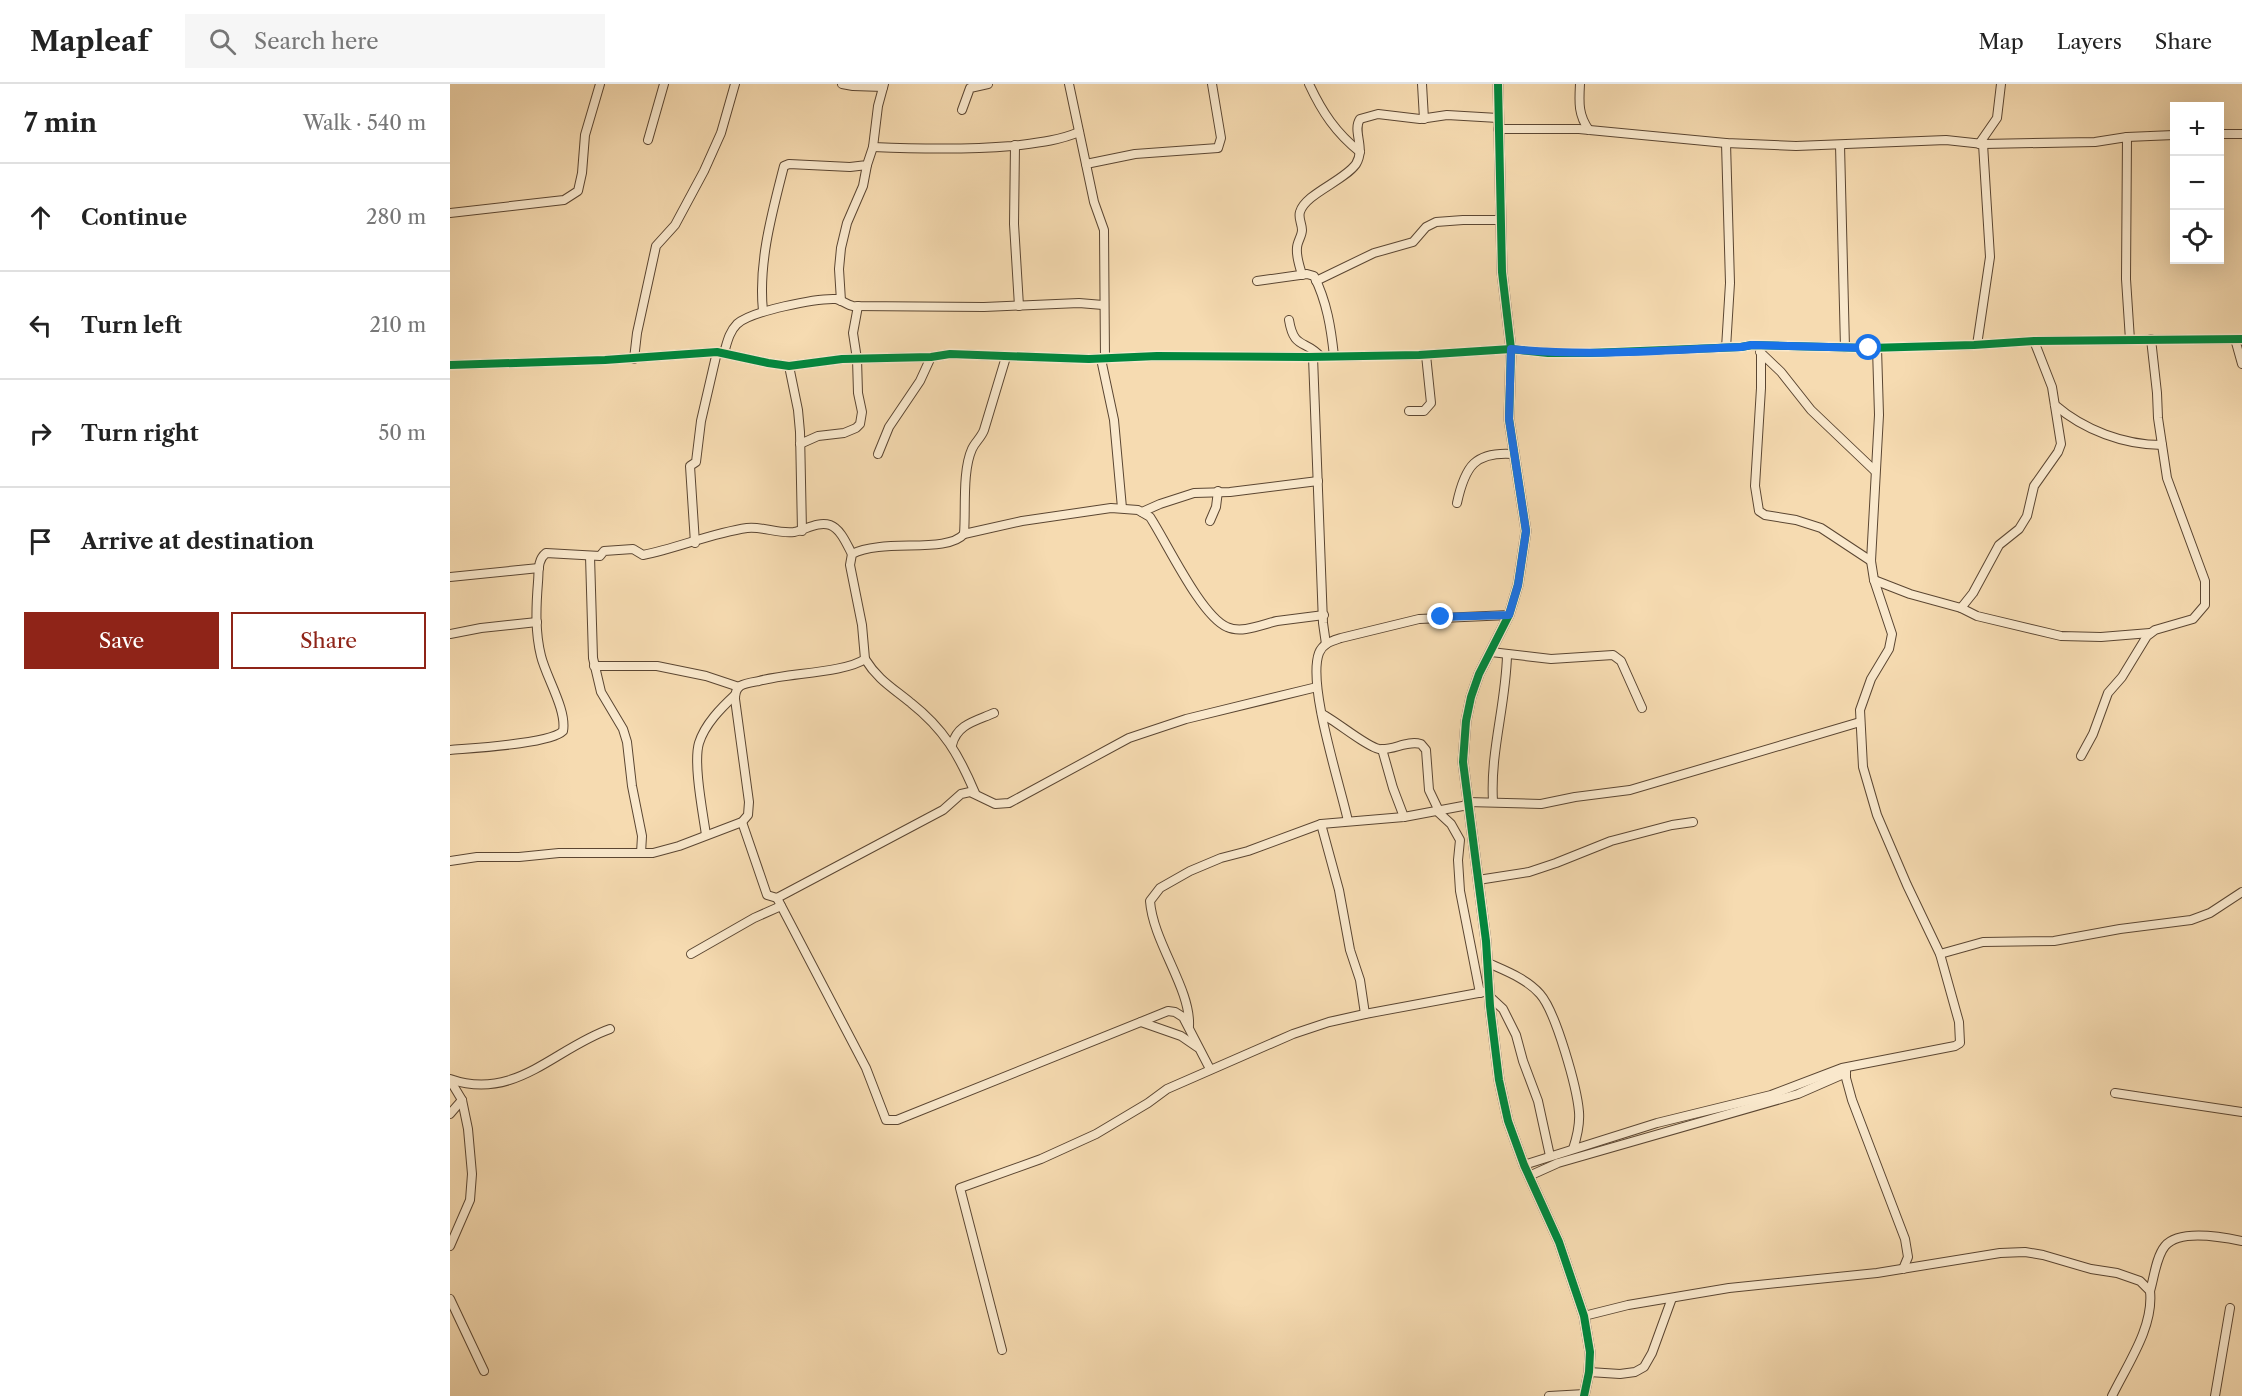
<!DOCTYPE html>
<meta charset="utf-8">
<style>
:root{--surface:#fff;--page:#f6f6f6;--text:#222;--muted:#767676;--line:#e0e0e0;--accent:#8f2418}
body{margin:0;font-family:"Libre Caslon Text",serif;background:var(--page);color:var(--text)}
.controls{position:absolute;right:18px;top:18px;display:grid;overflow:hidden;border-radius:0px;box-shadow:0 6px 24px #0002}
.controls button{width:54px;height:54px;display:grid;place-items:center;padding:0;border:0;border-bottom:2px solid var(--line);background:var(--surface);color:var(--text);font:30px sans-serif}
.stop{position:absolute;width:18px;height:18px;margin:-14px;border:4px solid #1a73e8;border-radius:50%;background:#fff}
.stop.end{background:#1a73e8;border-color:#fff;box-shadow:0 2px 6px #0008}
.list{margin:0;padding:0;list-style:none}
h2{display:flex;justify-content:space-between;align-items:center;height:78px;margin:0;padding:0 24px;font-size:26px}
h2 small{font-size:20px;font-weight:400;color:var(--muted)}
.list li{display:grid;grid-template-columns:39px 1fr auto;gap:18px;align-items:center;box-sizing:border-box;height:108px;padding:0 24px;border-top:2px solid var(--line)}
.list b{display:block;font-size:22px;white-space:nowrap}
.list em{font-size:20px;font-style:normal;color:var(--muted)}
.actions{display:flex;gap:12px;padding:18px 24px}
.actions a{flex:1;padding:14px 0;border:2px solid var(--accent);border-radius:0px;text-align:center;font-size:21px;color:var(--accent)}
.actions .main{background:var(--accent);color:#fff}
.icon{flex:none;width:33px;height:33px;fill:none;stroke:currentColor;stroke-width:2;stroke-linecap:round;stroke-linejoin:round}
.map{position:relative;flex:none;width:1792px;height:1312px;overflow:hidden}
header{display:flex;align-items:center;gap:36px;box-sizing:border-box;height:84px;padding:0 30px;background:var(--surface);border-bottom:2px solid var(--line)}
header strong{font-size:28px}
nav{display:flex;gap:33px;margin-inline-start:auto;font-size:21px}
.search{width:420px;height:54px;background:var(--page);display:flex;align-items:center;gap:15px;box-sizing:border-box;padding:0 21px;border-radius:0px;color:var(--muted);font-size:22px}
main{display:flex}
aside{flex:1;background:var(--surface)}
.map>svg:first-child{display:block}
</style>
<header>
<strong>Mapleaf</strong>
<div class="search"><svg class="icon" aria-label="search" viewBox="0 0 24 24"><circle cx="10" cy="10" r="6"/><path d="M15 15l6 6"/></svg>Search here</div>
<nav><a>Map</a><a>Layers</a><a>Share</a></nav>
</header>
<main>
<aside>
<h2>7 min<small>Walk · 540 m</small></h2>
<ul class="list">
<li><svg class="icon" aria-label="ahead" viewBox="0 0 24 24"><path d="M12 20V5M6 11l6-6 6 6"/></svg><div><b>Continue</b></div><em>280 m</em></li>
<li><svg class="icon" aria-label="left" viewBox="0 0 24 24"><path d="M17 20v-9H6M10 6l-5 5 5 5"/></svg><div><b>Turn left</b></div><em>210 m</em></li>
<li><svg class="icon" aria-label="right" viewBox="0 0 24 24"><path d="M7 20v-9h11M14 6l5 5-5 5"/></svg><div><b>Turn right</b></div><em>50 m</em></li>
<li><svg class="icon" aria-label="arrive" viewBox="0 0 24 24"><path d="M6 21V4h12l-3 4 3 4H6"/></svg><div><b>Arrive at destination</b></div></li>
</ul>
<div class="actions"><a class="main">Save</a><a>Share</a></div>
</aside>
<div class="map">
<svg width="1792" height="1312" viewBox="0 0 1792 1312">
<rect width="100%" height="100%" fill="#f6dbb1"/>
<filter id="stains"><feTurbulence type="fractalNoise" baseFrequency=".00333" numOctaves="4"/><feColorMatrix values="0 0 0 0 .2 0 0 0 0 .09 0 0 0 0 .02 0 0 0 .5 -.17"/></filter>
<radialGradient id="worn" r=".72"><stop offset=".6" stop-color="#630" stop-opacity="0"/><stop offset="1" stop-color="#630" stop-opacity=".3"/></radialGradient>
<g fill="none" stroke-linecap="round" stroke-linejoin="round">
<g stroke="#5b4632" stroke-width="10">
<g id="minor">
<polyline points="392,0 403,2 433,3"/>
<polyline points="619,0 644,118 654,146 655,275"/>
<path d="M859,0C872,28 886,49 910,68"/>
<polyline points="972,0 974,35"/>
<path d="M1130,0C1129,18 1128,31 1139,46"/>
<polyline points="512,26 520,4 538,0"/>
<polyline points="1048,45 1129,45 1276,59 1346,62 1496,56 1533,60 1645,58 1677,53 1724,51"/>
<polyline points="1770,50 1792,50"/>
<polyline points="1677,53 1676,195 1680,256"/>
<polyline points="198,56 214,0"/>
<polyline points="1529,60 1547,34 1551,0"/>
<polyline points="565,61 564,140 569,222"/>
<polyline points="1390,61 1395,264"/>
<path d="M423,63C470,65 515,66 562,62C585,59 608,57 629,48"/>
<polyline points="636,80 685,70 768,64 771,54 762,0"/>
<polyline points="0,129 114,116 128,107 132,89 135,51 150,0"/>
<path d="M852,191C850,183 846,173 847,164C847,158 852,152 852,146C852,140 848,134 850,128C855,110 894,97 906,80C916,64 902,47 910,35L928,30L970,35L997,31L1048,34"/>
<path d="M807,197L857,190L864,192C877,218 881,244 884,272"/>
<polyline points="866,197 924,169 963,158 976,143 986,138 1013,136 1051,136"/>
<polyline points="391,217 389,185 391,164 397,139 413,102 417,81"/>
<path d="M313,227C308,179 322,129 334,82L339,80L400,83L417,81L423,63L428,22L434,0"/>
<path d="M839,236C844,266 855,255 871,273"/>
<polyline points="1785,255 1792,280"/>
<polyline points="1527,261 1540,173 1533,60"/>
<polyline points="1276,264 1280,199 1276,59"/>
<polyline points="1310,268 1331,288 1361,326 1425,387"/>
<path d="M274,269C277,259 279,248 287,240C301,227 367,214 386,215C392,216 397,221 403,222L534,223L629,219L653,221"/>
<polyline points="1311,269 1311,304 1305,402 1309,427 1315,431 1346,436 1371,444 1421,477"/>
<polyline points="863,273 873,539 876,560"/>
<polyline points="184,275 187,249 206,162 225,141 254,87 271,49 285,0"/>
<polyline points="651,275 664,336 672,424"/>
<polyline points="0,281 155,276 267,268 318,279 339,282 392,275 481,273 500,270 639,275 707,272 858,273 969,271 1061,265 1098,269 1140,269 1291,263 1302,261 1419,264 1524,261 1584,257 1792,255"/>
<polyline points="339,282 348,326 350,348 352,447"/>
<path d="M1605,321C1634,346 1674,361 1712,361"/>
<polyline points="959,327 974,327 981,319 976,271"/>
<polyline points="350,360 368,352 394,349 406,344 410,340 412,328 408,309 407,275 403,249 408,222"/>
<polyline points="428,370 439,343 470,297 481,273"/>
<path d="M1007,419C1015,382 1025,367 1064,370"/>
<polyline points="692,428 710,420 744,409 780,408 868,397"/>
<polyline points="760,437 766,423 768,407"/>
<path d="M514,450L572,437L661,424L688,426L700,433C717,459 751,532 777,543C792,550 813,540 827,537C843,535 858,533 874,531"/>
<polyline points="245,459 240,382 246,378 251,337 267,268"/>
<polyline points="140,472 143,574 151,608 173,645 177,658 182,702 192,752 191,769"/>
<polyline points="0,493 89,484"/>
<polyline points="1424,496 1460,510 1511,524 1527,532 1611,552 1651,553 1700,549"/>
<polyline points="1511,524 1523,509 1549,461 1569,445 1577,432 1584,402 1608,368 1611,360 1602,303 1584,257"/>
<polyline points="0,550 31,544 87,538"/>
<polyline points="1041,568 1101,575 1163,571 1171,577 1192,624"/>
<path d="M415,575C428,596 443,604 461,619C494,645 509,671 525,709"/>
<polyline points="144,582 207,582 256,592 289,603"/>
<path d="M872,630C886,637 917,663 929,665C943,667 956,656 971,660L976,666L979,706L989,727"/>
<path d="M502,661C507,640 526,637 544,629"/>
<polyline points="932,665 943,704 954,733"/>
<path d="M0,666C22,664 100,660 113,647C117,626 96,593 91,572C85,548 86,523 88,498C89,488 87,476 96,469L150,472L154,467L183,465L193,471C228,464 262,449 297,444C312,442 328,450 344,448C355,446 368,437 380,441C391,445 397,461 402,470"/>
<polyline points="1631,672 1643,650 1658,609 1672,593 1697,552 1705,546 1743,535 1755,521 1755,497 1717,394 1708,334 1707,309 1701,255"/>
<path d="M1043,717C1040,668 1056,620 1057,571"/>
<polyline points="1017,718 1091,720 1125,713 1180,706 1410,638"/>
<polyline points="987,727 1001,740 1010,756 1008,776 1010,807 1030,909"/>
<path d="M898,737C890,700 857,601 869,569C873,559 882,557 891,554L969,535L1059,531"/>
<polyline points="292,738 317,811 327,814 493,726 511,710 520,708 545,720 559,719 679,654 736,635 867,603"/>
<polyline points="871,740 889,806 900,866 910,896 915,930"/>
<path d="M256,751C253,729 243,679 249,659C255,640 271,624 285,611"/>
<path d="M0,777L27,773H69L109,769H203L229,762L292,738L298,731L299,718L285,615C285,610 286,605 290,602C295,599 303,598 309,597C336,589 395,589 415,575L412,541L400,481L402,470C433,454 497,470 514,450C516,426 512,387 522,365C525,358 531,354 534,346L556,273"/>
<polyline points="1028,796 1079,788 1106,779 1161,757 1222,741 1243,738"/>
<polyline points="327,814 416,984 436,1036 447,1036 718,927 725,928 733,933 760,985"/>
<polyline points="241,870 304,834 331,822"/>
<polyline points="1490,870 1533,858 1604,857 1670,845 1741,836 1760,829 1792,808"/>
<path d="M1038,879C1056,887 1077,895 1090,910C1106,928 1127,1004 1129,1028C1130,1041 1127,1053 1123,1065"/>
<polyline points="1039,912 1053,925 1066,951 1073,977 1088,1017 1100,1072"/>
<polyline points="691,938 731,952 747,963"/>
<path d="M739,942C741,905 703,858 700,817L710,804L740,787L771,774L798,767L871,740L954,733L1018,721"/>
<polyline points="1396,987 1396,994 1402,1016 1455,1155 1458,1173 1453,1185"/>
<path d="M0,995C65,1018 105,964 160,945"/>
<polyline points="0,996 12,1016 18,1045 22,1090 20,1116 0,1162"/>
<polyline points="1665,1009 1792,1028"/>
<polyline points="0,1030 12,1016"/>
<polyline points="1074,1081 1207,1039 1321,1011 1392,984 1505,962 1510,959 1509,938 1490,870 1457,801 1427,731 1413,683 1410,626 1421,595 1439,565 1442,550 1424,496 1421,477 1429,331 1427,264"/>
<polyline points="1079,1092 1108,1079 1348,1010 1396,989"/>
<path d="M1700,1207C1704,1194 1706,1173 1715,1162C1729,1145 1773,1153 1792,1157"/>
<polyline points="0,1215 34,1287"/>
<path d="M1134,1232L1178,1221L1279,1204L1427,1189L1550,1169L1575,1168L1593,1171L1641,1185L1667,1189L1690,1197L1700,1207C1704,1243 1677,1281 1662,1312"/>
<polyline points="552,1266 510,1104 591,1075 646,1050 698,1019 717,1005 843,950 879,938 915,930 1039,907"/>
<polyline points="1139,1288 1170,1290 1185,1288 1194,1283 1202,1269 1222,1214"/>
<polyline points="1099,1312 1135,1310"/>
<polyline points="1765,1312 1780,1224"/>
</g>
</g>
<g stroke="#5b4632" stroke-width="11">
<polyline id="tertiary" points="1048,0 1052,188 1061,265 1059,335 1076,447 1068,501 1059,531 1029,590 1021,613 1016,637 1013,678 1036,857 1040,922 1049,996 1058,1037 1074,1081 1109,1158 1134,1232 1140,1268 1139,1288 1134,1312"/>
</g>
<use href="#minor" stroke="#f9e8cc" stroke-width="8"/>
<use href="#tertiary" stroke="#f9e8cc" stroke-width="9"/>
<g stroke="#f9e8cc" stroke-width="11">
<g id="cycleway">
<polyline points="1048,0 1052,188 1061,265 1059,335 1076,447 1068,501 1059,531 1029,590 1021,613 1016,637 1013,678 1036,857 1040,922 1049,996 1058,1037 1074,1081 1109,1158 1134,1232 1140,1268 1139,1288 1134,1312"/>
<polyline points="0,281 155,276 267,268 318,279 339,282 392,275 481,273 500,270 639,275 707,272 858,273 969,271 1061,265 1098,269 1140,269 1291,263 1302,261 1419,264 1524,261 1584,257 1792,255"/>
</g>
</g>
<use href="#cycleway" stroke="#00873e" stroke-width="8"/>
</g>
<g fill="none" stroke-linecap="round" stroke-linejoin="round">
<path stroke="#1a73e8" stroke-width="8" d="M991,533L1059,531L1068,501L1076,447L1059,335L1061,265C1137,273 1215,266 1291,263L1302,261L1419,264"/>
</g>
<rect width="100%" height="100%" filter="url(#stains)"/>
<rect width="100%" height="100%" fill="url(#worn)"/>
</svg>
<div class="controls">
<button>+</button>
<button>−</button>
<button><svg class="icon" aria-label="locate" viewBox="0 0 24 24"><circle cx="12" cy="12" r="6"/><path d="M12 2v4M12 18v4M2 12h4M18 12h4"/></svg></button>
</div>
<div class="stop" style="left:1419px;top:264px"></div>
<div class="stop end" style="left:991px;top:533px"></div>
</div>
</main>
